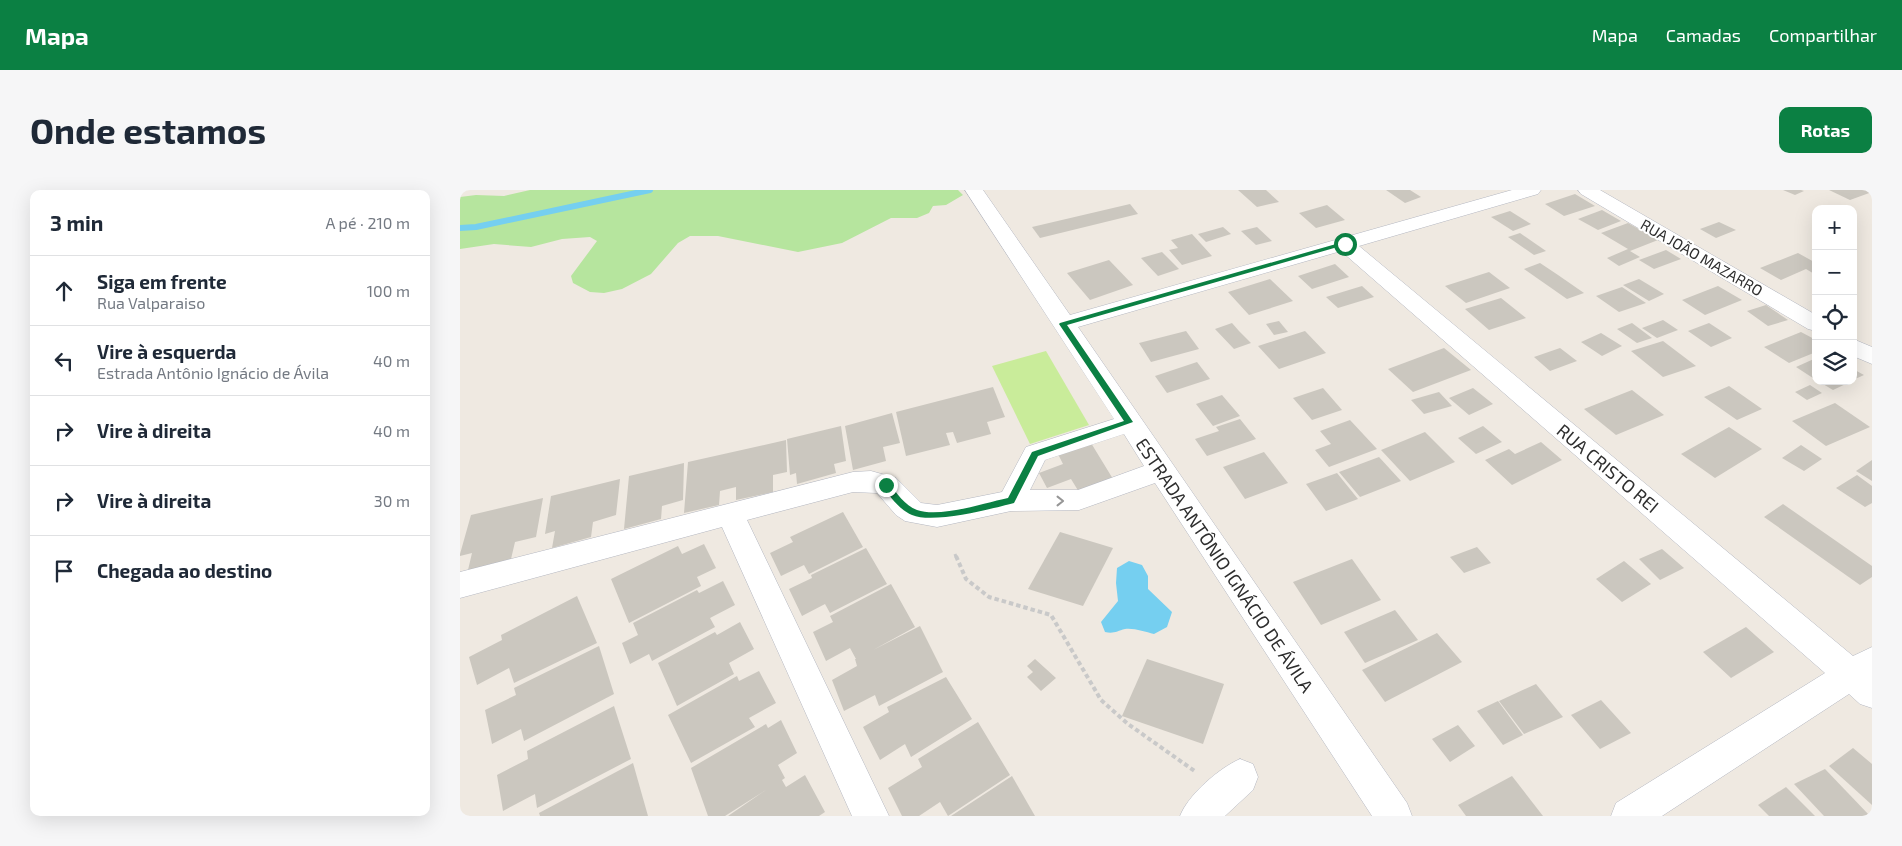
<!DOCTYPE html>
<html lang="pt">
<meta charset="utf-8">
<style>
:root{--surface:#fff;--page:#f6f6f7;--text:#1f2937;--muted:#747a83;--line:#e0e1e3;--accent:#0b8043}
body{margin:0;font-family:"Exo 2",sans-serif;background:var(--page);color:var(--text)}
.controls{position:absolute;right:15px;top:15px;display:grid;overflow:hidden;border-radius:10px;box-shadow:0 5px 20px #0002}
.controls button{width:45px;height:45px;display:grid;place-items:center;padding:0;border:0;border-bottom:1px solid var(--line);background:var(--surface);color:var(--text);font:25px sans-serif}
.stop{position:absolute;width:15px;height:15px;margin:-11px;border:4px solid #0b8043;border-radius:50%;background:#fff}
.stop.end{background:#0b8043;border-color:#fff;box-shadow:0 1px 5px #0008}
.list{margin:0;padding:0;list-style:none}
h2{display:flex;justify-content:space-between;align-items:center;height:65px;margin:0;padding:0 20px;font-size:21px}
h2 small{font-size:16px;font-weight:400;color:var(--muted)}
.list li{display:grid;grid-template-columns:32px 1fr auto;gap:15px;align-items:center;box-sizing:border-box;height:70px;padding:0 20px;border-top:1px solid var(--line)}
.list b{display:block;font-size:19px;white-space:nowrap}
.list p{margin:0;font-size:16px;white-space:nowrap;color:var(--muted)}
.list em{font-size:16px;font-style:normal;color:var(--muted)}
.icon{flex:none;width:28px;height:28px;fill:none;stroke:currentColor;stroke-width:2;stroke-linecap:round;stroke-linejoin:round}
.map{position:relative;flex:none;width:1412px;height:626px;overflow:hidden;border-radius:10px}
header{display:flex;align-items:center;gap:30px;box-sizing:border-box;height:70px;padding:0 25px;background:var(--accent);color:#fff}
header strong{font-size:24px}
nav{display:flex;gap:28px;margin-inline-start:auto;font-size:18px}
.intro{display:flex;align-items:center;justify-content:space-between;box-sizing:border-box;height:120px;padding:0 30px}
h1{margin:0;font-size:35px}
.button{padding:12px 22px;border-radius:10px;background:var(--accent);color:#fff;font-size:18px;font-weight:700}
main{display:flex;gap:30px;padding:0 30px}
aside{flex:1;background:var(--surface);border-radius:10px;box-shadow:0 5px 20px #0002}
.map>svg:first-child{display:block}
</style>
<header>
<strong>Mapa</strong>
<nav><a>Mapa</a><a>Camadas</a><a>Compartilhar</a></nav>
</header>
<div class="intro"><h1>Onde estamos</h1><a class="button">Rotas</a></div>
<main>
<aside>
<h2>3 min<small>A pé · 210 m</small></h2>
<ul class="list">
<li><svg class="icon" aria-label="ahead" viewBox="0 0 24 24"><path d="M12 20V5M6 11l6-6 6 6"/></svg><div><b>Siga em frente</b><p>Rua Valparaiso</p></div><em>100 m</em></li>
<li><svg class="icon" aria-label="left" viewBox="0 0 24 24"><path d="M17 20v-9H6M10 6l-5 5 5 5"/></svg><div><b>Vire à esquerda</b><p>Estrada Antônio Ignácio de Ávila</p></div><em>40 m</em></li>
<li><svg class="icon" aria-label="right" viewBox="0 0 24 24"><path d="M7 20v-9h11M14 6l5 5-5 5"/></svg><div><b>Vire à direita</b></div><em>40 m</em></li>
<li><svg class="icon" aria-label="right" viewBox="0 0 24 24"><path d="M7 20v-9h11M14 6l5 5-5 5"/></svg><div><b>Vire à direita</b></div><em>30 m</em></li>
<li><svg class="icon" aria-label="arrive" viewBox="0 0 24 24"><path d="M6 21V4h12l-3 4 3 4H6"/></svg><div><b>Chegada ao destino</b></div></li>
</ul>
</aside>
<div class="map">
<svg width="1412" height="626" viewBox="0 0 1412 626">
<rect width="100%" height="100%" fill="#efe9e1"/>
<polygon fill="#b6e59e" points="70,0 498,0 503,5 486,15 473,16 469,23 457,28 431,28 382,53 338,62 258,46 230,46 218,53 191,84 162,99 144,103 130,102 113,93 111,86 137,51 130,47 102,49 71,57 34,54 0,59 0,7 16,5 44,6"/>
<polygon fill="#c9ec9a" points="586,161 629,235 570,254 532,176"/>
<path fill="#75cff0" d="M669,371L682,375L688,386V399L712,422L707,437L694,444C685,442 675,438 665,439C657,441 654,444 645,442L641,432L658,411L656,393L657,378Z"/>
<g fill="none" stroke-linecap="round" stroke-linejoin="round">
<polyline stroke="#75cff0" stroke-width="6" points="0,38 16,37 190,0"/>
</g>
<g fill="#cbc7bf">
<polygon points="778,0 806,0 819,12 797,17"/>
<polygon points="926,0 950,0 961,7 945,13"/>
<polygon points="1323,0 1341,0 1344,1 1335,5"/>
<polygon points="1369,0 1412,0 1412,2 1390,10"/>
<polygon points="1115,4 1135,16 1104,26 1085,14"/>
<polygon points="670,14 678,24 580,48 572,37"/>
<polygon points="867,15 885,30 856,38 839,23"/>
<polygon points="1142,20 1161,31 1138,40 1118,29"/>
<polygon points="1050,21 1071,34 1053,41 1031,27"/>
<polygon points="1259,32 1276,40 1256,48 1240,39"/>
<polygon points="1168,33 1198,50 1170,61 1180,67 1159,76 1147,68 1168,59 1141,43"/>
<polygon points="763,37 771,44 746,52 738,44"/>
<polygon points="797,37 812,51 796,55 781,41"/>
<polygon points="1060,43 1086,61 1074,65 1048,47"/>
<polygon points="732,44 752,66 722,75 709,60 718,58 711,50"/>
<polygon points="1206,60 1221,69 1194,79 1179,70"/>
<polygon points="702,62 719,79 698,86 681,68"/>
<polygon points="1338,63 1356,73 1356,85 1346,79 1321,90 1300,78"/>
<polygon points="649,70 673,95 630,110 607,83"/>
<polygon points="1080,73 1098,85 1124,103 1107,109 1064,79"/>
<polygon points="875,74 889,87 852,99 838,86"/>
<polygon points="1029,82 1050,98 1006,113 985,96"/>
<polygon points="810,89 833,111 789,125 768,102"/>
<polygon points="1179,89 1204,104 1189,111 1163,95"/>
<polygon points="902,96 914,107 878,118 866,107"/>
<polygon points="1258,96 1282,110 1245,125 1222,110"/>
<polygon points="1162,97 1186,113 1159,122 1136,106"/>
<polygon points="1041,108 1066,128 1029,140 1005,119"/>
<polygon points="1306,115 1328,130 1308,136 1287,121"/>
<polygon points="1203,130 1218,140 1197,148 1182,138"/>
<polygon points="819,131 828,142 814,145 806,134"/>
<polygon points="772,133 779,141 791,153 774,159 755,139"/>
<polygon points="1172,133 1192,148 1177,153 1157,139"/>
<polygon points="1249,133 1272,148 1251,157 1228,141"/>
<polygon points="726,141 739,159 691,172 679,153"/>
<polygon points="845,141 866,163 819,179 798,156"/>
<polygon points="1341,142 1356,150 1356,162 1329,173 1304,157"/>
<polygon points="1141,143 1162,156 1142,166 1121,152"/>
<polygon points="1203,151 1236,176 1203,187 1171,161"/>
<polygon points="984,158 1011,180 953,202 928,179"/>
<polygon points="1100,158 1117,171 1090,181 1074,167"/>
<polygon points="1356,168 1356,190 1336,177"/>
<polygon points="737,172 750,189 707,203 695,186"/>
<polygon points="1393,179 1404,185 1393,190"/>
<polygon points="1358,191 1392,191 1373,200"/>
<polygon points="1350,195 1362,203 1347,210 1335,202"/>
<polygon points="1269,196 1302,219 1277,230 1244,207"/>
<polygon points="533,197 545,227 527,232 531,244 497,253 493,242 486,243 490,255 446,266 436,222"/>
<polygon points="863,198 882,220 852,230 833,208"/>
<polygon points="1013,198 1033,214 1009,225 989,208"/>
<polygon points="1172,200 1204,225 1156,245 1124,219"/>
<polygon points="979,202 992,216 964,224 951,210"/>
<polygon points="762,205 780,226 753,236 736,214"/>
<polygon points="1375,213 1410,237 1366,256 1332,231"/>
<polygon points="432,223 440,253 423,257 426,271 393,280 385,236"/>
<polygon points="780,229 796,249 747,266 735,249 759,241 756,237"/>
<polygon points="890,230 917,259 869,277 855,260 871,254 860,241"/>
<polygon points="381,236 386,271 374,274 376,283 337,294 336,283 330,285 327,249"/>
<polygon points="1023,236 1042,252 1016,264 998,248"/>
<polygon points="1269,237 1302,259 1255,288 1221,264"/>
<polygon points="965,242 995,272 950,291 921,260"/>
<polygon points="326,250 327,282 313,285 313,302 276,310 276,297 260,301 259,315 224,323 228,272"/>
<polygon points="1081,252 1102,270 1052,295 1025,270 1049,259 1055,264"/>
<polygon points="631,253 653,289 619,302 611,289 587,298 579,283 603,274 598,264"/>
<polygon points="1341,255 1362,269 1344,281 1322,268"/>
<polygon points="804,262 828,293 785,309 763,277"/>
<polygon points="919,267 941,291 900,307 879,282"/>
<polygon points="1412,270 1412,291 1396,281"/>
<polygon points="224,273 223,310 202,316 201,329 164,339 169,286"/>
<polygon points="877,283 898,309 866,321 846,294"/>
<polygon points="1397,285 1412,296 1412,313 1405,317 1376,298"/>
<polygon points="160,289 156,325 133,332 131,347 92,358 95,341 85,344 91,306"/>
<polygon points="83,308 76,347 55,352 51,369 8,380 12,363 0,366 0,364 11,325"/>
<polygon points="1323,314 1412,376 1412,387 1400,395 1304,327"/>
<polygon points="383,322 403,357 349,384 344,375 321,386 310,363 333,352 330,347"/>
<polygon points="600,342 653,358 623,416 568,399"/>
<polygon points="244,354 256,378 237,387 241,396 169,433 151,389 218,356 222,364"/>
<polygon points="1017,357 1031,373 1004,383 990,367"/>
<polygon points="406,358 427,394 370,423 365,414 342,426 329,399 352,388 351,385"/>
<polygon points="1202,359 1224,378 1200,390 1179,369"/>
<polygon points="892,369 921,410 861,435 833,392"/>
<polygon points="1164,371 1191,394 1162,412 1136,389"/>
<polygon points="263,391 275,415 250,428 255,437 192,471 189,464 170,474 162,453 178,445 173,433 237,400 239,403"/>
<polygon points="431,394 455,437 413,460 460,436 483,482 419,516 415,505 384,521 372,490 397,476 395,469 396,469 390,458 366,471 353,442 373,432 370,426"/>
<polygon points="117,406 137,453 54,493 49,478 17,495 9,467 42,450 41,445"/>
<polygon points="935,420 958,450 905,473 884,442"/>
<polygon points="280,432 294,459 269,473 274,484 217,516 198,473 255,442 257,445"/>
<polygon points="1286,437 1314,462 1271,488 1243,462"/>
<polygon points="977,443 1002,472 925,512 902,480"/>
<polygon points="139,456 154,504 64,551 61,539 32,554 25,520 56,505 54,498"/>
<polygon points="575,469 596,488 581,501 567,487 573,482 567,476"/>
<polygon points="687,469 764,494 743,554 662,526"/>
<polygon points="299,481 316,513 289,528 295,537 231,573 208,525 277,486 279,491"/>
<polygon points="486,487 512,529 451,567 445,554 420,570 403,537 429,522 427,517"/>
<polygon points="1076,494 1103,527 1064,544 1039,511"/>
<polygon points="1141,510 1171,543 1140,559 1111,525"/>
<polygon points="1038,511 1063,545 1043,555 1017,521"/>
<polygon points="154,516 171,569 77,618 75,604 43,621 37,585 68,569 67,561"/>
<polygon points="321,530 337,563 318,575 325,588 322,590 326,597 345,585 365,622 359,626 268,626 306,600 265,626 248,626 231,578 306,534 308,538"/>
<polygon points="518,532 550,585 488,626 480,612 459,626 442,626 428,598 462,577 458,569"/>
<polygon points="998,535 1015,556 990,572 972,549"/>
<polygon points="1393,558 1412,574 1412,615 1369,576"/>
<polygon points="173,573 188,626 80,626 79,623"/>
<polygon points="1365,579 1410,626 1364,626 1334,594"/>
<polygon points="552,586 575,626 491,626"/>
<polygon points="1052,586 1083,626 1006,626 998,615"/>
<polygon points="1326,597 1355,626 1309,626 1298,615"/>
</g>
<g fill="none" stroke-linecap="round" stroke-linejoin="round">
<g stroke="#b4b7c1" stroke-width="1">
<g id="minor">
<path d="M505,0H523L610,125L1052,0H1081L1078,4L899,56L1393,466L1412,457V518L1400,514L1389,504L1202,626H1151L1156,613L1365,483L881,61L618,137L947,613L952,626H912L695,293L619,320L551,321L477,337L445,331L436,325L417,303L393,302L287,330L429,626H392L262,337L0,408V382L393,282L411,281L436,288L461,313L477,315L542,302L566,257L654,229ZM664,244L684,276L618,300H570L585,270Z"/>
<polygon points="1118,0 1140,0 1356,125 1356,141 1348,139 1121,4"/>
<polygon points="1393,149 1412,157 1412,174 1393,166"/>
<path d="M780,569L793,574L798,587L793,600L765,626H720C728,605 759,578 780,569Z"/>
</g>
</g>
<polyline stroke="#c9c9c9" stroke-width="3" stroke-dasharray="4 2.5" stroke-linecap="butt" points="495,364 496,367"/>
<polyline stroke="#c9c9c9" stroke-width="4" stroke-dasharray="4.5 3" stroke-linecap="butt" points="496,366 506,389 529,407 591,425 641,510 668,534 736,582"/>
<use href="#minor" fill="#fff" fill-rule="evenodd"/>
</g>
<defs><path id="oneway-chevron" d="M-2-3.5L2.5 0L-2 3.5" fill="none" stroke-width="1.6" stroke-linecap="round" stroke-linejoin="round" transform="scale(1.25)"/></defs>
<use stroke="#969696" href="#oneway-chevron" transform="translate(600 311)"/>
<path fill="#0b8043" d="M883,52L888,54L607,135L673,232L578,266L554,313C531,319 473,334 452,325C440,320 429,306 422,295L426,292L429,293C436,302 445,316 457,320C480,328 524,313 548,308L572,262L664,231L599,134L600,133Z"/>
<g text-anchor="middle" dominant-baseline="central" stroke-width="4" stroke-linejoin="round" paint-order="stroke">
<g font-size="15" fill="#2e2e2e" stroke="#fff">
<text transform="translate(1242 67) rotate(30)">RUA JOÃO MAZARRO</text>
</g>
<g font-size="18" fill="#2e2e2e" stroke="#fff">
<text transform="translate(1148 278) rotate(40)">RUA CRISTO REI</text>
<text transform="translate(765 375) rotate(56)">ESTRADA ANTÔNIO IGNÁCIO DE ÁVILA</text>
</g>
</g>
</svg>
<div class="controls">
<button>+</button>
<button>−</button>
<button><svg class="icon" aria-label="locate" viewBox="0 0 24 24"><circle cx="12" cy="12" r="6"/><path d="M12 2v4M12 18v4M2 12h4M18 12h4"/></svg></button>
<button><svg class="icon" aria-label="layers" viewBox="0 0 24 24"><path d="M12 4l9 5-9 5-9-5zM3 14l9 5 9-5"/></svg></button>
</div>
<div class="stop" style="left:885px;top:54px"></div>
<div class="stop end" style="left:426px;top:295px"></div>
</div>
</main>
